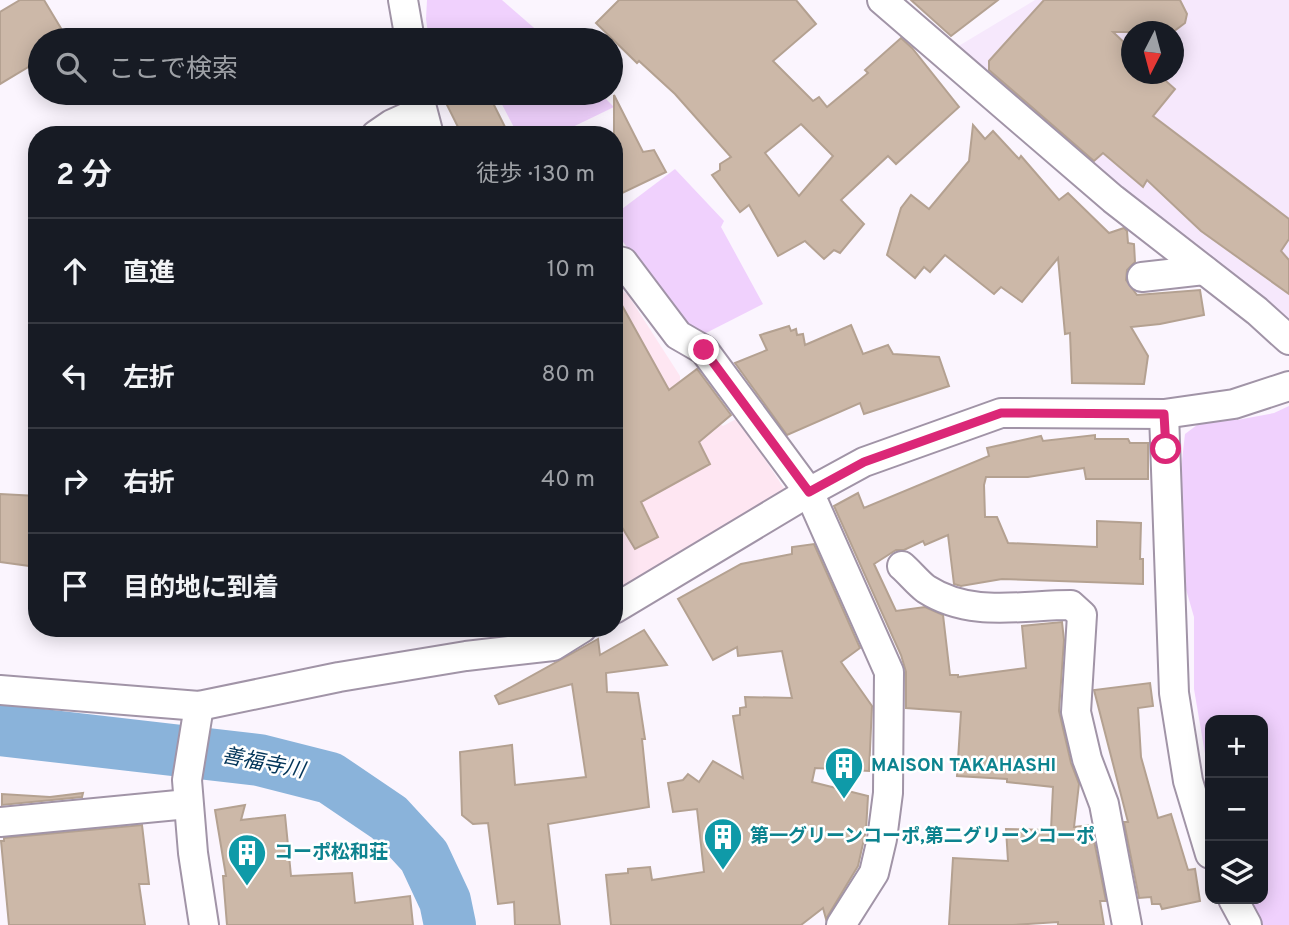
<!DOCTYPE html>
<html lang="ja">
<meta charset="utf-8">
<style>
:root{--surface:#171b24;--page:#242831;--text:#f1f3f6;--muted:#9ea1a6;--line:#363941}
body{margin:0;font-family:Overpass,"Noto Sans JP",sans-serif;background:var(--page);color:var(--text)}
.controls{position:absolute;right:21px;bottom:21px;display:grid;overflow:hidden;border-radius:14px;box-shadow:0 4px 18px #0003}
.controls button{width:63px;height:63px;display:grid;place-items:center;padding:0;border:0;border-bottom:2px solid var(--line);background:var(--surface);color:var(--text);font:35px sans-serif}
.compass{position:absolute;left:1121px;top:21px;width:63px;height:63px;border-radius:50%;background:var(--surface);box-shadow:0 4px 18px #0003;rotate:186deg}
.stop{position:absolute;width:21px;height:21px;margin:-16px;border:5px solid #db2777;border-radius:50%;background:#fff}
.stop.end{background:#db2777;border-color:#fff;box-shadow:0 2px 7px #0008}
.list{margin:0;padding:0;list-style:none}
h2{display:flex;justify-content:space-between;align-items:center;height:91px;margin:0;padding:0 28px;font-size:30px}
h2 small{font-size:23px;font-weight:400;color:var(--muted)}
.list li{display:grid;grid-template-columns:46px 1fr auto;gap:21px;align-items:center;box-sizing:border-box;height:105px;padding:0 28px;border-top:2px solid var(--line)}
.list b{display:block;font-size:26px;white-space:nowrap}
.list em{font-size:23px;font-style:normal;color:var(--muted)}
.icon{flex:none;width:38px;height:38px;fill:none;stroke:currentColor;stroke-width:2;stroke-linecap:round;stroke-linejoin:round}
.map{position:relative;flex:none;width:1289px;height:925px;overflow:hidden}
.search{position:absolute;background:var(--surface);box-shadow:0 4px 18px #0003;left:28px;top:28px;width:595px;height:77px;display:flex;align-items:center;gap:18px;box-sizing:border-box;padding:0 24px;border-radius:38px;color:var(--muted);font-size:26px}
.panel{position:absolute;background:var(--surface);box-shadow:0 4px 18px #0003;left:28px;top:126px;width:595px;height:511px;border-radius:28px}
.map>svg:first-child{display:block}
</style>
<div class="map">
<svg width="1289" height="925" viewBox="0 0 1289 925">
<rect width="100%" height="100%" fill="#fbf5fe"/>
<path fill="#f6e8fc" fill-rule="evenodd" d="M1035,0H1289V325L1130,199L957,47ZM1132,32H1174V74H1132Z"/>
<g fill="#fee6f2">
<polygon points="614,285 628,295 680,376 680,400 723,426 738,418 785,490 614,594"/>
<polygon points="503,628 558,628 550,633 505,639"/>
</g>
<g fill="#f0d1fd">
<polygon points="427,0 502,0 548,40 429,40 426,19"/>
<polygon points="496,93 600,93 614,107 556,135 518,135"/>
<polygon points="675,169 724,221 721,227 763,304 704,334 687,326 614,230 614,215"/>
<polygon points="1289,406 1289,925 1260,925 1249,899 1263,899 1263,720 1210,720 1210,783 1194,689 1194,617 1185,586 1179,487 1185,434 1213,413 1237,420 1274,413"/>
</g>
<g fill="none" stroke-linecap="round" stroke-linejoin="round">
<polyline stroke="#8ab3da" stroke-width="52" points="0,730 259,760 330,778 389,818 424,856 445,901 450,925"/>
</g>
<g fill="#ccb8a8" stroke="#b4a191" stroke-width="2" fill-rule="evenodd">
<polygon points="20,0 44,0 68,40 40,40 40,60 0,84 0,12"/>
<path d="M619,0H796L816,24L773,61L813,101L819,97L827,107L868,73L865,70L901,38L912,48L959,107L896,164L888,156L841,200L864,224L840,253L834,250L824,259L805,241L778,256L749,205L740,212L712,175L720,170V164L731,157L675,94L639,61L637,63L596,23ZM801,124L833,156L799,196L765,153Z"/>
<polygon points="911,0 998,0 951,36"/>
<polygon points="1044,0 1180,0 1187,14 1185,23 1173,32 1113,32 1131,49 1131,74 1158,74 1175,89 1153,116 1289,219 1289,239 1281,251 1289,260 1289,294 1201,231 1147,180 1143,187 1103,153 1094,161 989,70 989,61"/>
<polygon points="464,93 488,93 509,135 462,135 446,103"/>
<polygon points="614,95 643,152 654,150 666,172 614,197"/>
<polygon points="973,125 985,139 993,131 1019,159 1021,156 1059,200 1068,193 1109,233 1124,228 1127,231 1128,243 1134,244 1135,262 1127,270 1126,280 1137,295 1200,290 1204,315 1160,324 1131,327 1148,356 1144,384 1072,383 1070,333 1065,334 1058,258 1022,302 1001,287 994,294 945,255 930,272 924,267 915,278 887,255 901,208 911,195 929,209 969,161"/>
<polygon points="614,291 669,390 697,369 731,415 699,442 710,464 641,502 658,537 635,549 614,514"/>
<polygon points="851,325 863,354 888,345 893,354 939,357 949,386 864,414 860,403 787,435 735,363 767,350 760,335 789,326 791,331 796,329 797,335 803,334 805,345"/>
<polygon points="1095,435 1095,439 1128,439 1130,443 1148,443 1148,479 1086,479 1084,468 1028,477 986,477 984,485 985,517 997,517 1008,543 1097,547 1097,521 1141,523 1140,559 1143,559 1143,584 1002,579 961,586 954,584 948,535 925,545 923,541 904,550 896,550 874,564 896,611 925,607 943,615 950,675 958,675 958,677 1026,668 1022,626 1062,622 1064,640 1059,711 1071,763 1079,784 1074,827 1091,825 1106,901 1100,901 1104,925 1058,925 1058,922 1013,925 949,925 953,858 1008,861 1006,829 1051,830 1053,787 1007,782 1007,779 957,776 961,712 906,708 906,672 901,655 834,506 858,493 864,508 989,456 987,448 1041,436 1043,441"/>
<polygon points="0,494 37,496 37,567 0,562"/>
<polygon points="814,544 860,648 841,662 872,706 869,771 815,768 812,782 868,796 866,830 858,866 826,919 823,908 801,925 611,925 606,875 628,873 628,869 650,867 652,880 704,872 697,809 673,812 668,783 683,780 688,774 699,782 713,761 743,778 733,716 740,715 740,708 746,707 745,697 792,698 782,651 738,656 737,647 713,660 678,599 741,564 792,554 792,547"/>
<polygon points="644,630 667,665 606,673 607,692 638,693 645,739 642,739 649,807 548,824 560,925 515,925 514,902 498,904 488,823 473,824 462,815 460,752 512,745 515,785 586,777 572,684 499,704 495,696 598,639 600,655"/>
<polygon points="1150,683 1153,706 1138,708 1141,757 1158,818 1171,814 1188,870 1195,869 1200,901 1162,909 1160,904 1152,904 1151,897 1139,898 1124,822 1128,822 1094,690"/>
<polygon points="83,793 82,797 2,805 2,794 50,797"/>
<polygon points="245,805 241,820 285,815 291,876 352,873 355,903 410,896 413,925 227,925 223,876 226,876 215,810"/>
<polygon points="142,825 149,884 139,884 145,925 9,925 1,841 4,841 4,838"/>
</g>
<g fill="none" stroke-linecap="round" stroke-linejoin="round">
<g stroke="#a194a7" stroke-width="32">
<g id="street">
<polyline points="403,0 410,40"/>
<polyline points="882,0 1113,199 1257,311 1289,340"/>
<polyline points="418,93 429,135"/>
<polyline points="376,135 392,124 421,111"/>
<polyline points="614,260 623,262 678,335 704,350 809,492 889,672 888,793 882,839 874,873 841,925"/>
<polyline points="1142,277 1204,270"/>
<polyline points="1164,414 1174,693 1188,781 1210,854"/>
<path d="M902,566C910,573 918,583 926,589C971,618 1021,605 1071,605L1082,615L1076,712L1087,759L1104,804L1127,925"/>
<polyline points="614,609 809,492 864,462 1001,413 1164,414 1234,404 1289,386"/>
<polyline points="0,690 199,706 339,677 466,656 553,646 582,628"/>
<polyline points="199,706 187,780 193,853 204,925"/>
<polyline points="0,822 188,804"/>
<polyline points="1233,899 1247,925"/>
</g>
</g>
<use href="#street" stroke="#fff" stroke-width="28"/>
</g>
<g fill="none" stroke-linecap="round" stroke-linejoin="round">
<polyline stroke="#db2777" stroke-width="9" points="704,350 809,492 864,462 1001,413 1164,414 1166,449"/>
</g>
<defs>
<g id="building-pin" transform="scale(2.0125)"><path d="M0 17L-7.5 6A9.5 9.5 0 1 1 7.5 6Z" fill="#0f9aa8" stroke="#fff"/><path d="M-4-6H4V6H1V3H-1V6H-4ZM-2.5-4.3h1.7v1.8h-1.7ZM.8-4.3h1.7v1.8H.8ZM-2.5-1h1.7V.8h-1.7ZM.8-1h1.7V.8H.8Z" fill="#fff"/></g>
</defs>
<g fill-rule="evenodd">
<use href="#building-pin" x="844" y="766"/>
<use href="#building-pin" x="723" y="837"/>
<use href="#building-pin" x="247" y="853"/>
</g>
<g text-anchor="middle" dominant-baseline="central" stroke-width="5" stroke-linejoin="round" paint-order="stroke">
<g font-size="19" font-weight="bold" fill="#0d838f" stroke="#fff" text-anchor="start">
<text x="871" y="766">MAISON TAKAHASHI</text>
<text x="750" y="837">第一グリーンコーポ,第二グリーンコーポ</text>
<text x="274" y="853">コーポ松和荘</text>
</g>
<g font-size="21" font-style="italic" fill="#033559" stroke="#fff">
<text transform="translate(263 764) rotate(11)">善福寺川</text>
</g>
</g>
</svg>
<div class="controls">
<button>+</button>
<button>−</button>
<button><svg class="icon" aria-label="layers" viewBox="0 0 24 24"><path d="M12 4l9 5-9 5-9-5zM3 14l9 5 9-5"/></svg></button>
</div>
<svg class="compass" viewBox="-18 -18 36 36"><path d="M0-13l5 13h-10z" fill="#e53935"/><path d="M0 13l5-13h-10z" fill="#9ea1a6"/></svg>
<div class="stop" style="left:1166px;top:449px"></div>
<div class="stop end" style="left:704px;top:350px"></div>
<div class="search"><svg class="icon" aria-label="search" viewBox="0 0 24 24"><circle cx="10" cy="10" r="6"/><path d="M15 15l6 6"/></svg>ここで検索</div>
<section class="panel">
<h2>2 分<small>徒歩 · 130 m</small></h2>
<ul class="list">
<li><svg class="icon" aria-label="ahead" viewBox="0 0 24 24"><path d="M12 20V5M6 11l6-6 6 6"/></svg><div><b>直進</b></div><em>10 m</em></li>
<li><svg class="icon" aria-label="left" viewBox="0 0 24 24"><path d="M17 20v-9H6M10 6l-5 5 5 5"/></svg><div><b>左折</b></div><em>80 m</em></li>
<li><svg class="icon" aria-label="right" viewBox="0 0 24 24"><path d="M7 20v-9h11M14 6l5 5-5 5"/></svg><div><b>右折</b></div><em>40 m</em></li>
<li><svg class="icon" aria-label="arrive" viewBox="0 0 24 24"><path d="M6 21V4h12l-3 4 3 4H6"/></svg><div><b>目的地に到着</b></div></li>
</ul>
</section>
</div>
